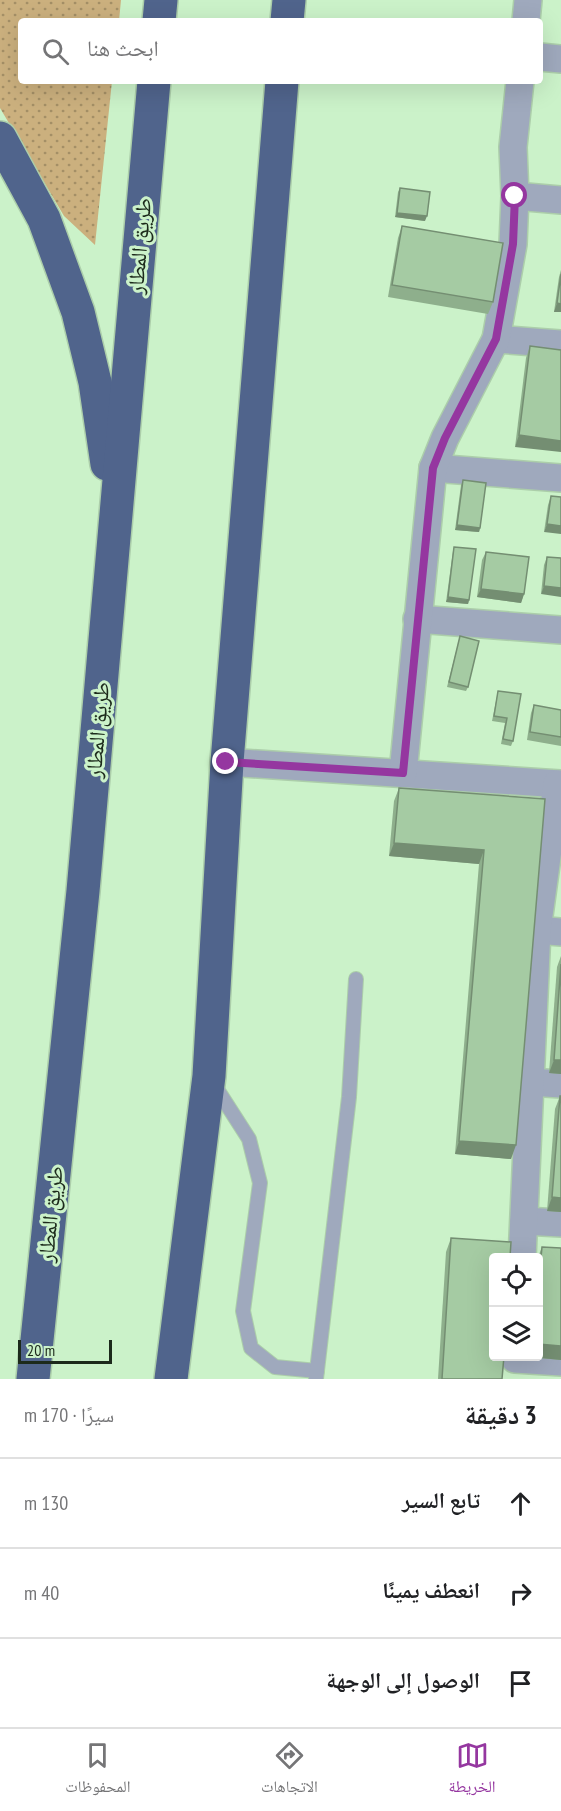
<!DOCTYPE html>
<html lang="ar">
<meta charset="utf-8">
<style>
:root{--surface:#fff;--page:#f2f2f2;--text:#202124;--muted:#757577;--line:#e0e0e0;--accent:#9537a0}
body{margin:0;font-family:"PT Sans Narrow","Noto Naskh Arabic",sans-serif;background:var(--page);color:var(--text);direction:rtl}
.controls{position:absolute;right:18px;bottom:18px;display:grid;overflow:hidden;border-radius:6px;box-shadow:0 6px 24px #0002}
.controls button{width:54px;height:54px;display:grid;place-items:center;padding:0;border:0;border-bottom:2px solid var(--line);background:var(--surface);color:var(--text);font:30px sans-serif}
.scale{position:absolute;left:18px;bottom:15px;width:94px;box-sizing:border-box;padding-left:6px;border:3px solid #1c2a1b;border-top:0;font-size:16px;line-height:21px;white-space:nowrap;color:#1c2a1b;-webkit-text-stroke:4px #cbf2c9;paint-order:stroke}
.stop{position:absolute;width:18px;height:18px;margin:-14px;border:4px solid #9537a0;border-radius:50%;background:#fff}
.stop.end{background:#9537a0;border-color:#fff;box-shadow:0 2px 6px #0008}
.list{margin:0;padding:0;list-style:none}
h2{display:flex;justify-content:space-between;align-items:center;height:78px;margin:0;padding:0 24px;font-size:26px}
h2 small{font-size:20px;font-weight:400;color:var(--muted)}
.list li{display:grid;grid-template-columns:39px 1fr auto;gap:18px;align-items:center;box-sizing:border-box;height:90px;padding:0 24px;border-top:2px solid var(--line)}
.list b{display:block;font-size:22px;white-space:nowrap}
.list em{font-size:20px;font-style:normal;color:var(--muted)}
.icon{flex:none;width:33px;height:33px;fill:none;stroke:currentColor;stroke-width:2;stroke-linecap:round;stroke-linejoin:round}
.map{position:relative;flex:none;width:561px;height:1379px;overflow:hidden;direction:ltr}
.search{position:absolute;background:var(--surface);box-shadow:0 6px 24px #0002;left:18px;right:18px;top:18px;height:66px;display:flex;align-items:center;gap:15px;box-sizing:border-box;padding:0 21px;border-radius:6px;color:var(--muted);font-size:22px}
.sheet{height:348px;background:var(--surface)}
nav{display:flex;justify-content:space-around;align-items:center;box-sizing:border-box;height:84px;border-top:2px solid var(--line);background:var(--surface);font-size:16px;color:var(--muted)}
nav a{display:grid;justify-items:center;gap:3px}
nav .on{color:var(--accent)}
.map>svg:first-child{display:block}
</style>
<div class="map">
<svg width="561" height="1379" viewBox="0 0 561 1379">
<defs>
<pattern id="grass-dots" width="8" height="8" patternUnits="userSpaceOnUse" patternTransform="scale(1.5)"><rect width="8" height="8" fill="#cbb07e"/><path d="M2 2h.1M6 6h.1" fill="none" stroke="#a48f66" stroke-width="1.8" stroke-linecap="round"/></pattern>
</defs>
<rect width="100%" height="100%" fill="#cbf2c9"/>
<polygon fill="url(#grass-dots)" points="0,0 121,0 119,21 21,21 21,81 112,81 95,245 64,216 0,108"/>
<g fill="none" stroke-linecap="round" stroke-linejoin="round">
<g stroke="#acceaa" stroke-width="16">
<g id="lane">
<polyline points="213,1083 249,1139 260,1183 243,1311 251,1348 275,1367 317,1371"/>
<polyline points="316,1379 349,1097 356,979"/>
</g>
</g>
<g stroke="#acceaa" stroke-width="30">
<g id="street">
<polyline points="526,21 528,0"/>
<polyline points="540,57 561,59"/>
<polyline points="515,196 561,200"/>
<polyline points="496,339 561,344"/>
<polyline points="433,468 561,478"/>
<polyline points="417,619 561,630"/>
<polyline points="227,762 561,784"/>
<polyline points="403,773 433,468 445,438 496,339 513,244 515,196 513,147 520,81"/>
<polyline points="537,930 561,932"/>
<polyline points="530,1082 561,1084"/>
<polyline points="524,1221 561,1223"/>
<polyline points="522,1258 537,930 557,784"/>
<polyline points="515,1359 561,1362"/>
</g>
</g>
<g stroke="#acceaa" stroke-width="36">
<g id="highway">
<polyline points="159,21 161,0"/>
<polyline points="287,21 289,0"/>
<polyline points="0,138 44,219 78,312 95,382 107,464"/>
<polyline points="33,1379 83,891 154,81"/>
<polyline points="171,1379 209,1076 227,762 282,81"/>
</g>
</g>
<use href="#lane" stroke="#9fa9bd" stroke-width="14"/>
<use href="#street" stroke="#9fa9bd" stroke-width="27"/>
<use href="#highway" stroke="#50648c" stroke-width="33"/>
</g>
<g fill="#8eaf8c">
<polygon points="400,188 425,221 395,217 398,192"/>
<polygon points="402,226 493,302 488,314 388,297 398,238"/>
<polygon points="561,270 561,312 554,312 559,277"/>
<polygon points="530,346 561,350 515,447 526,358"/>
<polygon points="463,480 480,528 479,532 455,530 461,485"/>
<polygon points="551,496 561,497 544,532 548,505"/>
<polygon points="454,547 469,600 468,604 446,602 453,551"/>
<polygon points="486,552 524,594 521,603 477,597 482,560"/>
<polygon points="547,557 561,558 541,594 544,565"/>
<polygon points="460,636 468,687 466,691 447,687"/>
<polygon points="498,691 521,694 513,741 511,746 501,744 505,723 492,721"/>
<polygon points="534,705 561,710 561,746 527,740 531,713"/>
<polygon points="399,788 545,799 511,1159 455,1154 479,864 389,856 394,801"/>
<polygon points="561,956 561,1074 549,1073 557,967"/>
<polygon points="560,1096 561,1212 547,1211 555,1109"/>
<polygon points="451,1238 502,1379 438,1379 446,1252"/>
<polygon points="542,1247 561,1360 530,1357 530,1356 538,1356 538,1257"/>
</g>
<g fill="#748e72">
<polygon points="397,213 427,216 425,221 395,217"/>
<polygon points="557,303 561,304 561,312 554,312"/>
<polygon points="519,435 561,441 561,452 515,447"/>
<polygon points="547,524 561,526 561,534 544,532"/>
<polygon points="457,525 480,528 479,532 455,530"/>
<polygon points="544,586 561,588 561,597 541,594"/>
<polygon points="481,589 524,594 521,603 477,597"/>
<polygon points="448,597 469,600 468,604 446,602"/>
<polygon points="394,843 484,850 479,864 389,856"/>
<polygon points="554,1060 561,1060 561,1074 549,1073"/>
<polygon points="459,1141 516,1145 511,1159 455,1154"/>
<polygon points="552,1197 561,1198 561,1212 547,1211"/>
<polygon points="538,1344 561,1346 561,1360 530,1357 530,1356 538,1356"/>
</g>
<g fill="#a5cba3" stroke="#748e72" stroke-width="1.5">
<polygon points="400,188 430,192 427,216 397,213"/>
<polygon points="402,226 503,243 493,302 392,285"/>
<polygon points="561,274 561,304 557,303"/>
<polygon points="530,346 561,350 561,441 519,435"/>
<polygon points="463,480 486,483 480,528 457,525"/>
<polygon points="551,496 561,497 561,526 547,524"/>
<polygon points="454,547 476,549 469,600 448,597"/>
<polygon points="486,552 529,557 524,594 481,589"/>
<polygon points="547,557 561,558 561,588 544,586"/>
<polygon points="460,636 479,641 468,687 449,682"/>
<polygon points="498,691 521,694 513,741 503,739 507,718 494,716"/>
<polygon points="534,705 561,710 561,737 530,732"/>
<polygon points="399,788 545,799 516,1145 459,1141 484,850 394,843"/>
<polygon points="561,964 561,1060 554,1060"/>
<polygon points="560,1096 561,1096 561,1198 552,1197"/>
<polygon points="451,1238 511,1242 510,1257 494,1257 494,1356 504,1356 502,1379 442,1379"/>
<polygon points="542,1247 561,1248 561,1346 538,1344 538,1288"/>
</g>
<g fill="none" stroke-linecap="round" stroke-linejoin="round">
<polyline stroke="#9537a0" stroke-width="8" points="226,762 403,773 433,468 445,438 496,339 513,244 515,196"/>
</g>
<g text-anchor="middle" dominant-baseline="central" stroke-width="6" stroke-linejoin="round" paint-order="stroke">
<g font-size="22" fill="#1c2a1b" stroke="#cbf2c9">
<text transform="translate(139 246) rotate(-85)">طريق المطار</text>
<text transform="translate(97 730) rotate(-85)">طريق المطار</text>
<text transform="translate(50 1214) rotate(-84)">طريق المطار</text>
</g>
</g>
</svg>
<div class="controls">
<button><svg class="icon" aria-label="locate" viewBox="0 0 24 24"><circle cx="12" cy="12" r="6"/><path d="M12 2v4M12 18v4M2 12h4M18 12h4"/></svg></button>
<button><svg class="icon" aria-label="layers" viewBox="0 0 24 24"><path d="M12 4l9 5-9 5-9-5zM3 14l9 5 9-5"/></svg></button>
</div>
<div class="scale">20 m</div>
<div class="stop" style="left:515px;top:196px"></div>
<div class="stop end" style="left:226px;top:762px"></div>
<div class="search"><svg class="icon" aria-label="search" viewBox="0 0 24 24"><circle cx="10" cy="10" r="6"/><path d="M15 15l6 6"/></svg>ابحث هنا</div>
</div>
<section class="sheet">
<h2>3 دقيقة<small>سيرًا · 170 m</small></h2>
<ul class="list">
<li><svg class="icon" aria-label="ahead" viewBox="0 0 24 24"><path d="M12 20V5M6 11l6-6 6 6"/></svg><div><b>تابع السير</b></div><em>130 m</em></li>
<li><svg class="icon" aria-label="right" viewBox="0 0 24 24"><path d="M7 20v-9h11M14 6l5 5-5 5"/></svg><div><b>انعطف يمينًا</b></div><em>40 m</em></li>
<li><svg class="icon" aria-label="arrive" viewBox="0 0 24 24"><path d="M6 21V4h12l-3 4 3 4H6"/></svg><div><b>الوصول إلى الوجهة</b></div></li>
</ul>
</section>
<nav>
<a class="on"><svg class="icon" aria-label="map" viewBox="0 0 24 24"><path d="M3 6l6-2 6 2 6-2v14l-6 2-6-2-6 2zM9 4v14M15 6v14"/></svg>الخريطة</a>
<a><svg class="icon" aria-label="directions" viewBox="0 0 24 24"><path d="M12 3l9 9-9 9-9-9zM9 14v-3h6M13 9l2 2-2 2"/></svg>الاتجاهات</a>
<a><svg class="icon" aria-label="saved" viewBox="0 0 24 24"><path d="M7 4h10v16l-5-4-5 4z"/></svg>المحفوظات</a>
</nav>
